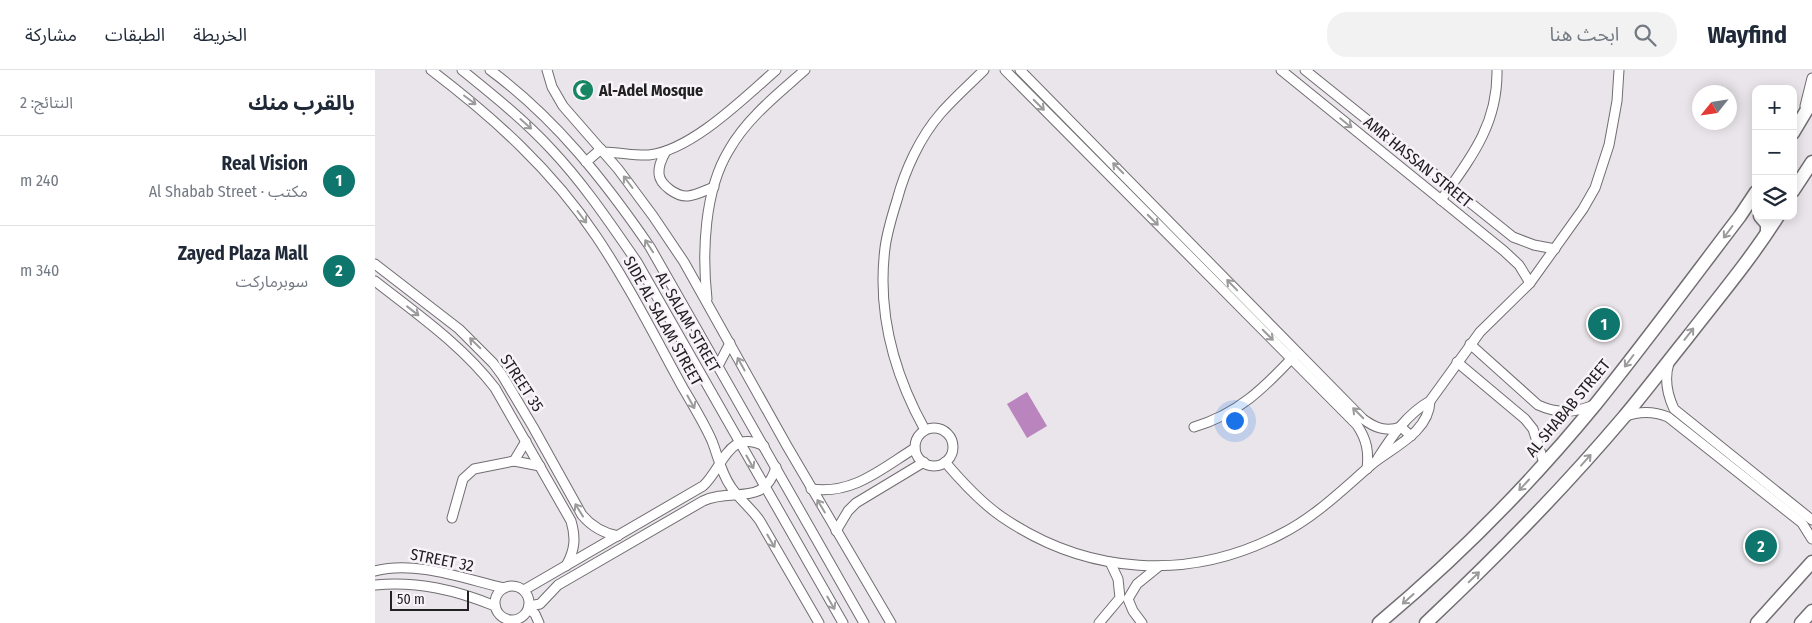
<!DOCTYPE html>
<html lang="ar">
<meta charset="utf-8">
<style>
:root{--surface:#fff;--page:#f2f2f3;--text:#1f2937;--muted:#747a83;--line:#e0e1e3;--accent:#0f766e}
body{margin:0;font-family:"Fira Sans Condensed","Noto Sans Arabic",sans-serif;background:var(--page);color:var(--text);direction:rtl}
.controls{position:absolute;right:15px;top:15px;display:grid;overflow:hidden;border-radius:10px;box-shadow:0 2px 12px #0003}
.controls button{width:45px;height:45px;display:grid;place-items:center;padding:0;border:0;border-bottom:1px solid var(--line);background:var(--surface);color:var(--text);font:25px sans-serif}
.compass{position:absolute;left:1317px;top:15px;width:45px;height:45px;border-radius:50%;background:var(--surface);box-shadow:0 2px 12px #0003;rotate:240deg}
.scale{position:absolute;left:15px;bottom:12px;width:79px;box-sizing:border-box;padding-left:5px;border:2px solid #222122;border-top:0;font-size:14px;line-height:18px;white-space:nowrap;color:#222122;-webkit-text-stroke:4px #f8f3f8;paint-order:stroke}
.you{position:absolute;left:859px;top:350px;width:18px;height:18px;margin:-12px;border:4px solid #fff;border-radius:50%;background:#1a73e8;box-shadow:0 0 0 8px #1a73e833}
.badge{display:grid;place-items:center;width:32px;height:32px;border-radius:50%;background:var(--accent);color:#fff;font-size:16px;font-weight:700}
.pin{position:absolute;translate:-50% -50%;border:2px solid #fff;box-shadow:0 1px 5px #0006}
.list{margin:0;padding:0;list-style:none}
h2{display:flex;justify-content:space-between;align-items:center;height:65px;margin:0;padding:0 20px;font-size:21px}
h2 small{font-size:16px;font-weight:400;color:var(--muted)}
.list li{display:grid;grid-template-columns:32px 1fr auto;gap:15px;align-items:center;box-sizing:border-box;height:90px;padding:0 20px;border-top:1px solid var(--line)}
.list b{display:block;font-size:19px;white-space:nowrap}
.list p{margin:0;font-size:16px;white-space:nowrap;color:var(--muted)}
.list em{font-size:16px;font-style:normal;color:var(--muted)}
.icon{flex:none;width:28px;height:28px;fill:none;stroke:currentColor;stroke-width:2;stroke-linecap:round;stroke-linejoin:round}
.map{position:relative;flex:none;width:1437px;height:553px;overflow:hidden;direction:ltr}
header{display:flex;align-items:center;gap:30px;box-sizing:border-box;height:70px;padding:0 25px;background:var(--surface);border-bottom:1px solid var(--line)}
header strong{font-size:24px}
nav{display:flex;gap:28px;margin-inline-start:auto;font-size:18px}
.search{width:350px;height:45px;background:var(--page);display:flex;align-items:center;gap:12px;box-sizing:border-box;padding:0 18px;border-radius:20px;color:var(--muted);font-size:19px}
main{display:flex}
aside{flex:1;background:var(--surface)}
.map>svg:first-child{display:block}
</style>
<header>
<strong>Wayfind</strong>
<div class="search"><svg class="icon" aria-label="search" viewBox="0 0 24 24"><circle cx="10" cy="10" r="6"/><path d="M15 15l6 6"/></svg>ابحث هنا</div>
<nav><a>الخريطة</a><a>الطبقات</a><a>مشاركة</a></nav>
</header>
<main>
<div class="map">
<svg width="1437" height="553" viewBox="0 0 1437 553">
<rect width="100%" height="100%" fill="#eae5ea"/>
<polygon fill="#ba85be" points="652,322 672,356 652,368 632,334"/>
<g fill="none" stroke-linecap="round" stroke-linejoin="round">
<g stroke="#716d71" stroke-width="11">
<g id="street">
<path d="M56,0C119,48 177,100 221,166C254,215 280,267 308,318C318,335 329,353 337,371C343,386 346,403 356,417C364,429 377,439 385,451L444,553"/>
<path d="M87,0C118,25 149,50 176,79C209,114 235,153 262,192L468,553"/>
<path d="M115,0C180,48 229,110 275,177L489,553"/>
<polyline points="172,0 177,17 188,36 243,99 278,146 309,192 412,376 516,553"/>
<path d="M630,0L982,355C992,370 994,382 992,399"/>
<path d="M645,0L988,349C1000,358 1011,362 1026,357L1036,366"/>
<polyline points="906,0 1129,181 1144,195 1155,213"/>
<polyline points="930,0 1138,167 1159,175 1180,179"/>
<polyline points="1430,36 1437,8"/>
<path d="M291,81C287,88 283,96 284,104C285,115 302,127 313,126C322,125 331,120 339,117"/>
<path d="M228,82C244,82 259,86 274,85C317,80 369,28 401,0"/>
<polyline points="211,92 226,79"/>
<path d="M1066,130C1096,88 1123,54 1122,0"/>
<path d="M0,194L84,259L118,293L127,305L158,357L207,445C217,457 228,463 243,466"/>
<path d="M0,211C42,244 87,275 120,318L196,451C201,468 200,480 191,496"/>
<path d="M332,229C327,183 329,121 354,80C372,48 403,24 430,0"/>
<path d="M1095,274L1163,335C1183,344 1199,343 1219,335"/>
<polyline points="1082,292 1150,349 1158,359 1169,393"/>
<path d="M1294,293C1289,309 1292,324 1299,339L1437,450"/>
<polyline points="343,296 355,273"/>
<path d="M1249,347C1264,341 1278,341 1293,347L1427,453L1437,469"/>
<path d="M819,357C863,344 889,318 919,286"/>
<circle cx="559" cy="377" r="19"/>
<path d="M550,360C519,304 502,242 510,178C512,162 517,146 522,130C530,100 545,67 566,43C579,28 595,14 609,0"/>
<path d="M1003,388C1017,366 1032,344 1055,331L1105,262L1155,213L1208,139L1220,118L1234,75L1242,31L1244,0"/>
<polyline points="139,391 151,371"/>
<path d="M570,392C587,412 605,432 627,447C712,505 814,512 906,464C940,447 967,420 996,395C1016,378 1054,363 1055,331"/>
<path d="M436,419C478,425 506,399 540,378"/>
<polyline points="77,448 88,409 99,399 139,391 165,396"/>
<polyline points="461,461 473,441 481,433 549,392"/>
<path d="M0,501C40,490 90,509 129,518"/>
<path d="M0,515C43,511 81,520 120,536"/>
<circle cx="137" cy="533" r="17"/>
<path d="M149,520L328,416C348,398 353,358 389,376"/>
<path d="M154,536L165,534L183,515L328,431C357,417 389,438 401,397"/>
<polyline points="154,539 160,544 164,553"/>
<polyline points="724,553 745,528 743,509 735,492"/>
<polyline points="767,553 758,541 753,529 762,514 783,497"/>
</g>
</g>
<g stroke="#716d71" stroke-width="15">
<g id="secondary">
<polyline points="1418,63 1437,31"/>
<polyline points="1418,121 1437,92"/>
<polyline points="1385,146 1392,154 1392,162"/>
<path d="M1004,553C1083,487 1155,414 1220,335C1270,273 1317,209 1365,146L1381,122"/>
<path d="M1051,553C1120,488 1187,420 1248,348C1270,322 1291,294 1312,268C1343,228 1376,189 1403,146"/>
<polyline points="1382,553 1437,492"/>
<polyline points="1426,553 1437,541"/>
</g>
</g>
<use href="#street" stroke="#fff" stroke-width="9"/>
<use href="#secondary" stroke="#fff" stroke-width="12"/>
</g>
<defs><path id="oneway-shaft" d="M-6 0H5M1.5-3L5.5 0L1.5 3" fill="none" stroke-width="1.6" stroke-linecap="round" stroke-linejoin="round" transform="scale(1.25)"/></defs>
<g stroke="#9c9b9c">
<use href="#oneway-shaft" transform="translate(95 30) rotate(37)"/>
<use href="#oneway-shaft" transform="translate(664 35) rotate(45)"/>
<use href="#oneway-shaft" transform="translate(971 53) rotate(39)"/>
<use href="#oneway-shaft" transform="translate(151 54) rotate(42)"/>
<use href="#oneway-shaft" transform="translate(743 98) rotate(-135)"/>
<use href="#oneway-shaft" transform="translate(253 112) rotate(-127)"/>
<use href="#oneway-shaft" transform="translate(207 147) rotate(53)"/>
<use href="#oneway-shaft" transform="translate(778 150) rotate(45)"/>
<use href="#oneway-shaft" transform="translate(1353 162) rotate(127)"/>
<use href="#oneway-shaft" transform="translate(274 176) rotate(-123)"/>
<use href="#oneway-shaft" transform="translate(857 215) rotate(-134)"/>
<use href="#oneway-shaft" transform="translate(38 241) rotate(38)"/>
<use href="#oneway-shaft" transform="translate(1314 264) rotate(-52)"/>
<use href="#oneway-shaft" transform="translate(893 265) rotate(45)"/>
<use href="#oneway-shaft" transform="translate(100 273) rotate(-136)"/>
<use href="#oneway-shaft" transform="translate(1254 291) rotate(127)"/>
<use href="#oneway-shaft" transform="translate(366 294) rotate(-119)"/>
<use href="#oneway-shaft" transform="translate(316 332) rotate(61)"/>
<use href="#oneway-shaft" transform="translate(983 343) rotate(-135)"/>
<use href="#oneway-shaft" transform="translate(1211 390) rotate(-48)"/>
<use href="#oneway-shaft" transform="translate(375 392) rotate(61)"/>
<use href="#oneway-shaft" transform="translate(1149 415) rotate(133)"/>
<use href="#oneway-shaft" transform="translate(446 436) rotate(-121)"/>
<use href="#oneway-shaft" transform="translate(204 440) rotate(-122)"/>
<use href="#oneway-shaft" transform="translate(396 471) rotate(60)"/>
<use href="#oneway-shaft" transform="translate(1099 507) rotate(-44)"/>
<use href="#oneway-shaft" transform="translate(1033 529) rotate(138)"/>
<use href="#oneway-shaft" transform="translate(456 533) rotate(60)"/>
</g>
<defs>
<g id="mosque-disc" transform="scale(1.125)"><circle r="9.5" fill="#198663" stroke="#f8f3f8"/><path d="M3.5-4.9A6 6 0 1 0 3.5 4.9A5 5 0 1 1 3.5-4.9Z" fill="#fff"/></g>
</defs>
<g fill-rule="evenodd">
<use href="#mosque-disc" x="208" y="20"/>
</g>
<g text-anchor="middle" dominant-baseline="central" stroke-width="5" stroke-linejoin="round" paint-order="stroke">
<g font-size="16" font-weight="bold" fill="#222122" stroke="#f8f3f8" text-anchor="start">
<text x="224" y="20">Al-Adel Mosque</text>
</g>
<g font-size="16" fill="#222122" stroke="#f8f3f8">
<text transform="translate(1043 92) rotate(39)">AMR HASSAN STREET</text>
<text transform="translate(288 251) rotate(61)">SIDE AL SALAM STREET</text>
<text transform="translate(313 252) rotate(60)">AL SALAM STREET</text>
<text transform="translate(147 313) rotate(57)">STREET 35</text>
<text transform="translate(1193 338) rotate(-50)">AL SHABAB STREET</text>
<text transform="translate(67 490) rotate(11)">STREET 32</text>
</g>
</g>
</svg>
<div class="controls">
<button>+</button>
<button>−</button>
<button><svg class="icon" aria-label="layers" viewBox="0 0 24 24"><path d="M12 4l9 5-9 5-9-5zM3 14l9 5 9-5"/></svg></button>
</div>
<svg class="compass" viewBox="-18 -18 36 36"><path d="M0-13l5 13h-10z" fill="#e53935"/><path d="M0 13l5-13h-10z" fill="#747a83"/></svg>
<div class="scale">50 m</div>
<div class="you"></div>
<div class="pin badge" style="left:1229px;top:254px">1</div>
<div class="pin badge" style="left:1386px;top:476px">2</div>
</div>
<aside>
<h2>بالقرب منك<small>النتائج: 2</small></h2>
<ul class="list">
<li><span class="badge">1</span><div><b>Real Vision</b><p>مكتب · Al Shabab Street</p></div><em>240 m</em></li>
<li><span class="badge">2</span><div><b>Zayed Plaza Mall</b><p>سوبرماركت</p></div><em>340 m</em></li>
</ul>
</aside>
</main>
